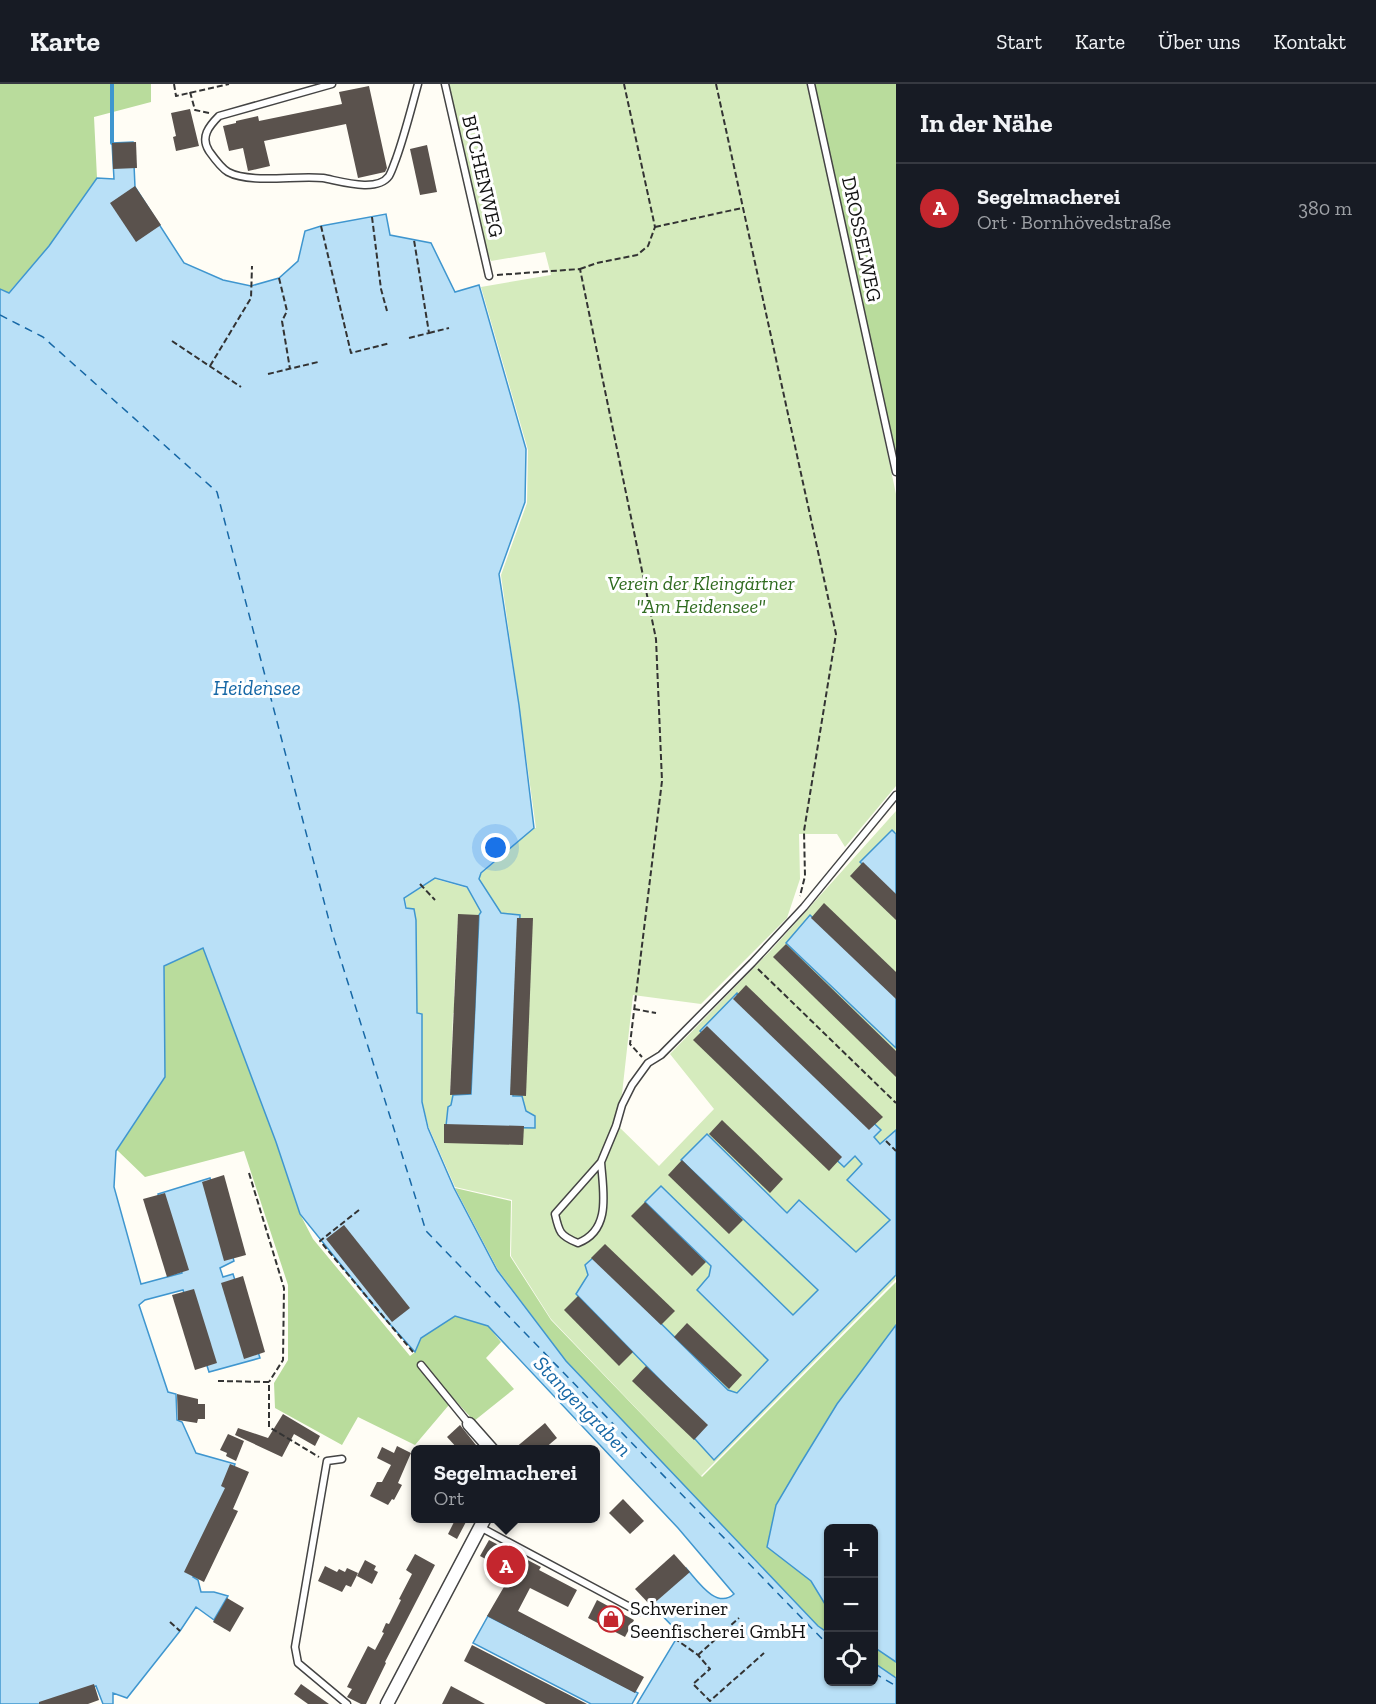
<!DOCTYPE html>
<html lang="de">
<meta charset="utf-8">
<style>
:root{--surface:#171b24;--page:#20242c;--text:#f1f3f6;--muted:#9ea1a6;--line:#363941;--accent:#c4262e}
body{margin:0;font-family:"Zilla Slab",serif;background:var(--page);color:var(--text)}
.controls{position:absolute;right:18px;bottom:18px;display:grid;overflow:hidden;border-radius:9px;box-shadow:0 2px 4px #0004}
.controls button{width:54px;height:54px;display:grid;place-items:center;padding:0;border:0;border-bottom:2px solid var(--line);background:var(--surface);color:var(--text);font:30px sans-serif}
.you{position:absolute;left:496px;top:764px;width:21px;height:21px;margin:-15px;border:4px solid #fff;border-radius:50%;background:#1a73e8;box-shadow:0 0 0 9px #1a73e833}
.badge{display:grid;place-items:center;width:39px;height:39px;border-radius:50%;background:var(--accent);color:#fff;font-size:20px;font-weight:700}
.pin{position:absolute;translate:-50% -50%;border:3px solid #fff;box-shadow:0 2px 6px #0006}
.popup{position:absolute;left:411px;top:1361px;width:189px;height:78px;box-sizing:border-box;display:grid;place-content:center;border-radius:9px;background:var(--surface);filter:drop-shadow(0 2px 4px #0005);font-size:20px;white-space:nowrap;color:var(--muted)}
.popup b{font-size:22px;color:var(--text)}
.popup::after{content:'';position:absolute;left:50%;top:100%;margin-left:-12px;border:12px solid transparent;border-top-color:var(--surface)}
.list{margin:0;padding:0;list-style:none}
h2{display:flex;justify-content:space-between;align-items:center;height:78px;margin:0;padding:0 24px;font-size:26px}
h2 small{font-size:20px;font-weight:400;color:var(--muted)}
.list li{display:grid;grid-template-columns:39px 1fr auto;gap:18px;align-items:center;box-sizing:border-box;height:90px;padding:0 24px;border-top:2px solid var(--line)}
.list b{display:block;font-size:22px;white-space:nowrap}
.list p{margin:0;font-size:20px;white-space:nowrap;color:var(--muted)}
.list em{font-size:20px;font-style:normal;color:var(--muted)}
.icon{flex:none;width:33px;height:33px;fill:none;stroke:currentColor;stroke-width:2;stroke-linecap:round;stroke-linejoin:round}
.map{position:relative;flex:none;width:896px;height:1620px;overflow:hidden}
header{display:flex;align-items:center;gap:36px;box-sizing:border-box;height:84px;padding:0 30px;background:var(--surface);border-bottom:2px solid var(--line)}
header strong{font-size:28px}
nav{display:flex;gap:33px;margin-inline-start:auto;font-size:21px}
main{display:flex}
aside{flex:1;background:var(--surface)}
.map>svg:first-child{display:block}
</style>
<header>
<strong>Karte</strong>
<nav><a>Start</a><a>Karte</a><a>Über uns</a><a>Kontakt</a></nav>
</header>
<main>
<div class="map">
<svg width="896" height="1620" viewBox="0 0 896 1620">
<rect width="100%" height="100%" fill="#fffdf5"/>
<polygon fill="#d5ebbd" points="449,0 809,0 896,410 896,702 845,763 837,750 799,750 800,795 787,834 701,920 633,911 622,1010 614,1038 659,1082 714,1025 670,970 773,864 896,727 896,1195 701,1392 551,1235 511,1172 512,1116 455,1103 429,1044 422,1018 422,930 417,929 416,836 414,825 407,824 405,814 435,795 467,804 482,828 479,831 458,831 454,911 456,929 453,929 450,1010 453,1011 451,1021 526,1027 522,1012 513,1012 517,931 501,829 479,795 481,790 534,744 536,744 501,491 527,419 528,366 481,203 551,191 545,168 491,177 482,155"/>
<g fill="#b9dc9c">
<polygon points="0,0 151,0 151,18 94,33 97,94 49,162 8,209 0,205"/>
<polygon points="813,0 896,0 896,378"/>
<polygon points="204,863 276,1058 300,1130 313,1155 410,1272 415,1268 421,1254 455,1232 488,1242 501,1258 486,1274 514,1305 474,1337 454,1315 415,1361 358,1333 342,1361 275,1324 274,1299 288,1276 288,1201 244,1067 145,1093 117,1066 165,993 164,882"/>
<polygon points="455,1104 511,1117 510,1172 551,1236 702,1393 896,1198 896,1241 856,1295 776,1421 767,1463 811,1497 828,1525 828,1549 818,1542 566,1277 498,1186"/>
<polygon points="874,1563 896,1578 896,1594 874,1579"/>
</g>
<g fill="#b9e0f7" stroke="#3f96cf" stroke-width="1.5">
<path d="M133,58L135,103L184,179L223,196L251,202L279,194L298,177L305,147L321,142L386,130L390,151L431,159L455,208L479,201L526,365L525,418L499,490L519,621L534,744L481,789L479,795L501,829L520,831L513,1012H522L526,1027L535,1032V1044L446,1042L448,1023L451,1021L453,1011L471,1010L479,831L481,828L467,803L435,794L404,814L406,824L414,825L416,836L417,929L422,930V1018L428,1044L454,1104L497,1186L566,1277L818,1542L828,1549V1598H874V1579L896,1594V1620H637L678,1552L676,1546L649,1518L686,1484C697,1496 716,1526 734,1510L678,1444L488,1242L455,1232L421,1254L415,1268L379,1228L300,1130L276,1058L203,864L164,882L165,993L116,1067L114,1103L141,1200L182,1189L158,1110L210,1094L234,1177L220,1184L223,1193L233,1190L260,1274L209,1288L183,1206L145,1216L139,1221L168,1308L176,1310L177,1336L182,1338L196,1369L235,1380L222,1416L228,1420L193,1493L198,1496L201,1508H214L228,1512L214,1536L196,1523L180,1547L127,1614L113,1609V1620H103L96,1602L40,1620H0V205L9,209L49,162L97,94L114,95L112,59Z"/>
<polygon points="892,746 896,750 896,812 860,778"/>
<polygon points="810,831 896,913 896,964 786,859"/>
<polygon points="737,909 881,1046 874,1053 880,1060 896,1046 896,1191 714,1376 694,1354 705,1342 576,1210 588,1191 585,1181 594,1173 728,1306 737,1309 768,1276 697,1206 709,1192 711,1182 645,1118 661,1102 793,1231 818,1206 681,1076 707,1050 787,1129 799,1116 856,1168 890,1136 847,1096 862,1080 855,1072 844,1083 700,947"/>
<polygon points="896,1241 896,1578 874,1563 874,1444 828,1444 828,1525 811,1497 767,1463 776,1421 799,1382 837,1320"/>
<polygon points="488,1532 638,1609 632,1620 591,1620 473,1559"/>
</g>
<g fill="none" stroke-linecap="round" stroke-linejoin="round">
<polyline stroke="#3f96cf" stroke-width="4" points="112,59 112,0"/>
<g stroke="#1768a6" stroke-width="1.5" stroke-dasharray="8 6" stroke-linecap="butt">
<polyline points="0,231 43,253 217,408 332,848 426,1147 828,1561"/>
<polyline points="874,1589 896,1602"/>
</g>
</g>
<g fill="#5a524d">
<polygon points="369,2 387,84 385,88 358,94 346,40 264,57 270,82 248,87 243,64 229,67 223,42 236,39 236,37 258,32 259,37 342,20 339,8"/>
<polygon points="190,25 199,62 176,67 173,53 176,52 171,29"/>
<polygon points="136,58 137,84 113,85 112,59"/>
<polygon points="427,61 437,108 420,111 410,65"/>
<polygon points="135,102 161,141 136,158 110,119"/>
<polygon points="863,778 896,810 896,836 850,792"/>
<polygon points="824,819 896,888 896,915 811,834"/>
<polygon points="458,830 479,831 475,930 471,1010 450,1011"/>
<polygon points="517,834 533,834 526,1012 510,1011"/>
<polygon points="786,860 896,967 896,993 773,873"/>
<polygon points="746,901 883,1033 869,1046 733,915"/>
<polygon points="707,942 842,1073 829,1087 693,956"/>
<polygon points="722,1036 783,1095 770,1109 709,1050"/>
<polygon points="444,1040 524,1042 523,1061 444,1059"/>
<polygon points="682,1076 743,1136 729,1150 668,1091"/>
<polygon points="224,1091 246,1171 224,1177 202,1098"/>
<polygon points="165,1109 189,1186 167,1193 143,1115"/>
<polygon points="645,1118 706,1178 692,1192 631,1132"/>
<polygon points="344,1141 410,1224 392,1238 326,1155"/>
<polygon points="605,1160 675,1227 661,1241 591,1174"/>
<polygon points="243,1192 265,1268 244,1275 221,1199"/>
<polygon points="194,1205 217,1279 195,1286 172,1211"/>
<polygon points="578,1212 633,1268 619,1282 564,1226"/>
<polygon points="687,1239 742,1291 729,1305 674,1253"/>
<polygon points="646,1282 708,1341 694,1356 632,1297"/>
<polygon points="177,1310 198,1315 198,1320 205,1320 205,1335 198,1335 197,1339 178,1336"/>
<polygon points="283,1330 320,1352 315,1362 294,1350 282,1373 235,1351 238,1344 268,1354"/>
<polygon points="545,1339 557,1354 544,1365 514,1365"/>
<polygon points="460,1341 476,1361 471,1365 458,1365 447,1353"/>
<polygon points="228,1350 244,1357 236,1377 226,1372 227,1369 220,1366"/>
<polygon points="397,1362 411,1369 398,1399 402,1401 394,1416 392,1415 388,1421 370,1412 377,1398 382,1398 391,1381 377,1374 382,1363 394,1369"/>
<polygon points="230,1380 249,1388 233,1425 238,1427 204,1498 184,1488 225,1404 221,1402"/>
<polygon points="623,1415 644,1437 630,1450 609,1429"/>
<polygon points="456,1434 468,1434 457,1455 448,1450"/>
<polygon points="489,1456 541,1483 539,1486 577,1506 568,1523 530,1504 518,1527 644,1593 635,1609 487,1532 512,1489 480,1472"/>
<polygon points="415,1470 435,1481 385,1578 386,1579 366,1620 361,1620 347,1613 352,1605 347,1603 368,1562 375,1566 384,1549 382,1548 386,1539 389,1540 401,1516 399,1515 412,1490 406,1486"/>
<polygon points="674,1470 690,1488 651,1522 635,1505"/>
<polygon points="365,1476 376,1482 374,1486 378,1488 372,1500 357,1492"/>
<polygon points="325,1482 337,1488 339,1485 345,1488 347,1484 358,1489 351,1503 346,1501 342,1508 318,1497"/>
<polygon points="227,1514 244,1524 230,1548 213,1538"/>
<polygon points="597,1516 634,1536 625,1553 588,1534"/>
<polygon points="472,1561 587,1620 546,1620 464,1577"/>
<polygon points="94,1600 99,1616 88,1620 39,1620 39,1618"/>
<polygon points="301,1600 329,1620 308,1620 294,1610"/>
<polygon points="451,1602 485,1620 442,1620"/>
</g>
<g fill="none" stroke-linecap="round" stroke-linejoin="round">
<g stroke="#444" stroke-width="9">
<g id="lane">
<path d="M332,0L219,32C209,42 200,53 209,67C214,74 221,84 228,88C250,100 297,91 323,94C340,97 377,109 389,92C392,87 394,80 396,75C405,50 411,25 418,0"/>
<polyline points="445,0 489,192"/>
<polyline points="811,0 896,388"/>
<path d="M601,1078C603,1107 612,1146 578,1159C560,1152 559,1148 555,1130L601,1078L616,1042L622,1021L632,1001L648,979L661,971L752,879L804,823L896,711"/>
<polyline points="421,1281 469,1340"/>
<polyline points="342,1375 327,1377 295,1563 298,1579 347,1620"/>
<polyline points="480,1443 639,1528"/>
</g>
</g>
<g stroke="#444" stroke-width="15">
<g id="street">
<polyline points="469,1340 492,1366"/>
<polyline points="387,1620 485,1434"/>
</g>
</g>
<g stroke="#333" stroke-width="2" stroke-dasharray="6 3" stroke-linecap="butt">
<polyline points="174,0 176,12 229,0"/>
<polyline points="716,0 836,550 804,747 805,792 800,812"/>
<polyline points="190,8 195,26 209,29"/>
<polyline points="372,133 381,205 387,227"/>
<polyline points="321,142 351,269 390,259"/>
<polyline points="655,143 742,124"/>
<polyline points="580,185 597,179 637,171 648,162 655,143 624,0"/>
<polyline points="497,191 580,185 656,555 662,697 630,960 642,973"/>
<polyline points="279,194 287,227 282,237 290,285"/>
<polyline points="429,249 449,244"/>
<polyline points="409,254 429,249 414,156"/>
<polyline points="172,257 241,303"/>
<polyline points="210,282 251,214 252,182"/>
<polyline points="268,290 318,278"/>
<polyline points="420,800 435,816"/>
<polyline points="758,885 896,1019"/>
<polyline points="634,925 656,929"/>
<polyline points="886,1057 896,1067"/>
<polyline points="249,1089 284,1204 283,1276 269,1298"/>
<polyline points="359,1126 320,1157 413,1268"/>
<polyline points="218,1297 269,1298 269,1343 319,1373"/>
<polyline points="170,1538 180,1547"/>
<polyline points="674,1554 698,1571 710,1585 693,1600 710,1617 764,1569"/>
<polyline points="698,1571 739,1534"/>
</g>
<use href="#lane" stroke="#fff" stroke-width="6"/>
<use href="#street" stroke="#fff" stroke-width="12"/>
</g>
<defs>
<g id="shop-ring" transform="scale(1.35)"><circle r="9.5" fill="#fff" stroke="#c4262e" stroke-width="1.5"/><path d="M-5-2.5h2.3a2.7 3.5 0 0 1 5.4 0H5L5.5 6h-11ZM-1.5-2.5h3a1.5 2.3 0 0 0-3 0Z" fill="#c4262e"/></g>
</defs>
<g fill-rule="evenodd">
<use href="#shop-ring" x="611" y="1535"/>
</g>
<g text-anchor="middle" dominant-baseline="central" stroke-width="6" stroke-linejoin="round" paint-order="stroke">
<g font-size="20" fill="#111" stroke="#fff">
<text transform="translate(483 92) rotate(77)">BUCHENWEG</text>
<text transform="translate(862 155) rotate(78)">DROSSELWEG</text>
</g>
<g font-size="20" font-style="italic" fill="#2f6b1f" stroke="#fff">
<text x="701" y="499">Verein der Kleingärtner<tspan x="701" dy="23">"Am Heidensee"</tspan></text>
</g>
<g font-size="20" fill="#111" stroke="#fff" text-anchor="start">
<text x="630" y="1524">Schweriner<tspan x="630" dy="23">Seenfischerei GmbH</tspan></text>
</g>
<g font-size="21" font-style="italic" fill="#1768a6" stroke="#fff">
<text x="257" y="603">Heidensee</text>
<text transform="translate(583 1322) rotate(46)">Stangengraben</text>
</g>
</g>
</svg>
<div class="controls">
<button>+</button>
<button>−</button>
<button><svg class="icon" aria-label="locate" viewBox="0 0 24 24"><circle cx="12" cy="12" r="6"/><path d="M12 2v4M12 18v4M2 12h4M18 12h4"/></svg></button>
</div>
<div class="you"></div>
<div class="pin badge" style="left:506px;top:1481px">A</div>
<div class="popup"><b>Segelmacherei</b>Ort</div>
</div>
<aside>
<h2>In der Nähe<small></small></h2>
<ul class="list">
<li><span class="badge">A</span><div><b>Segelmacherei</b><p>Ort · Bornhövedstraße</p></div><em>380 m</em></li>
</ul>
</aside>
</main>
